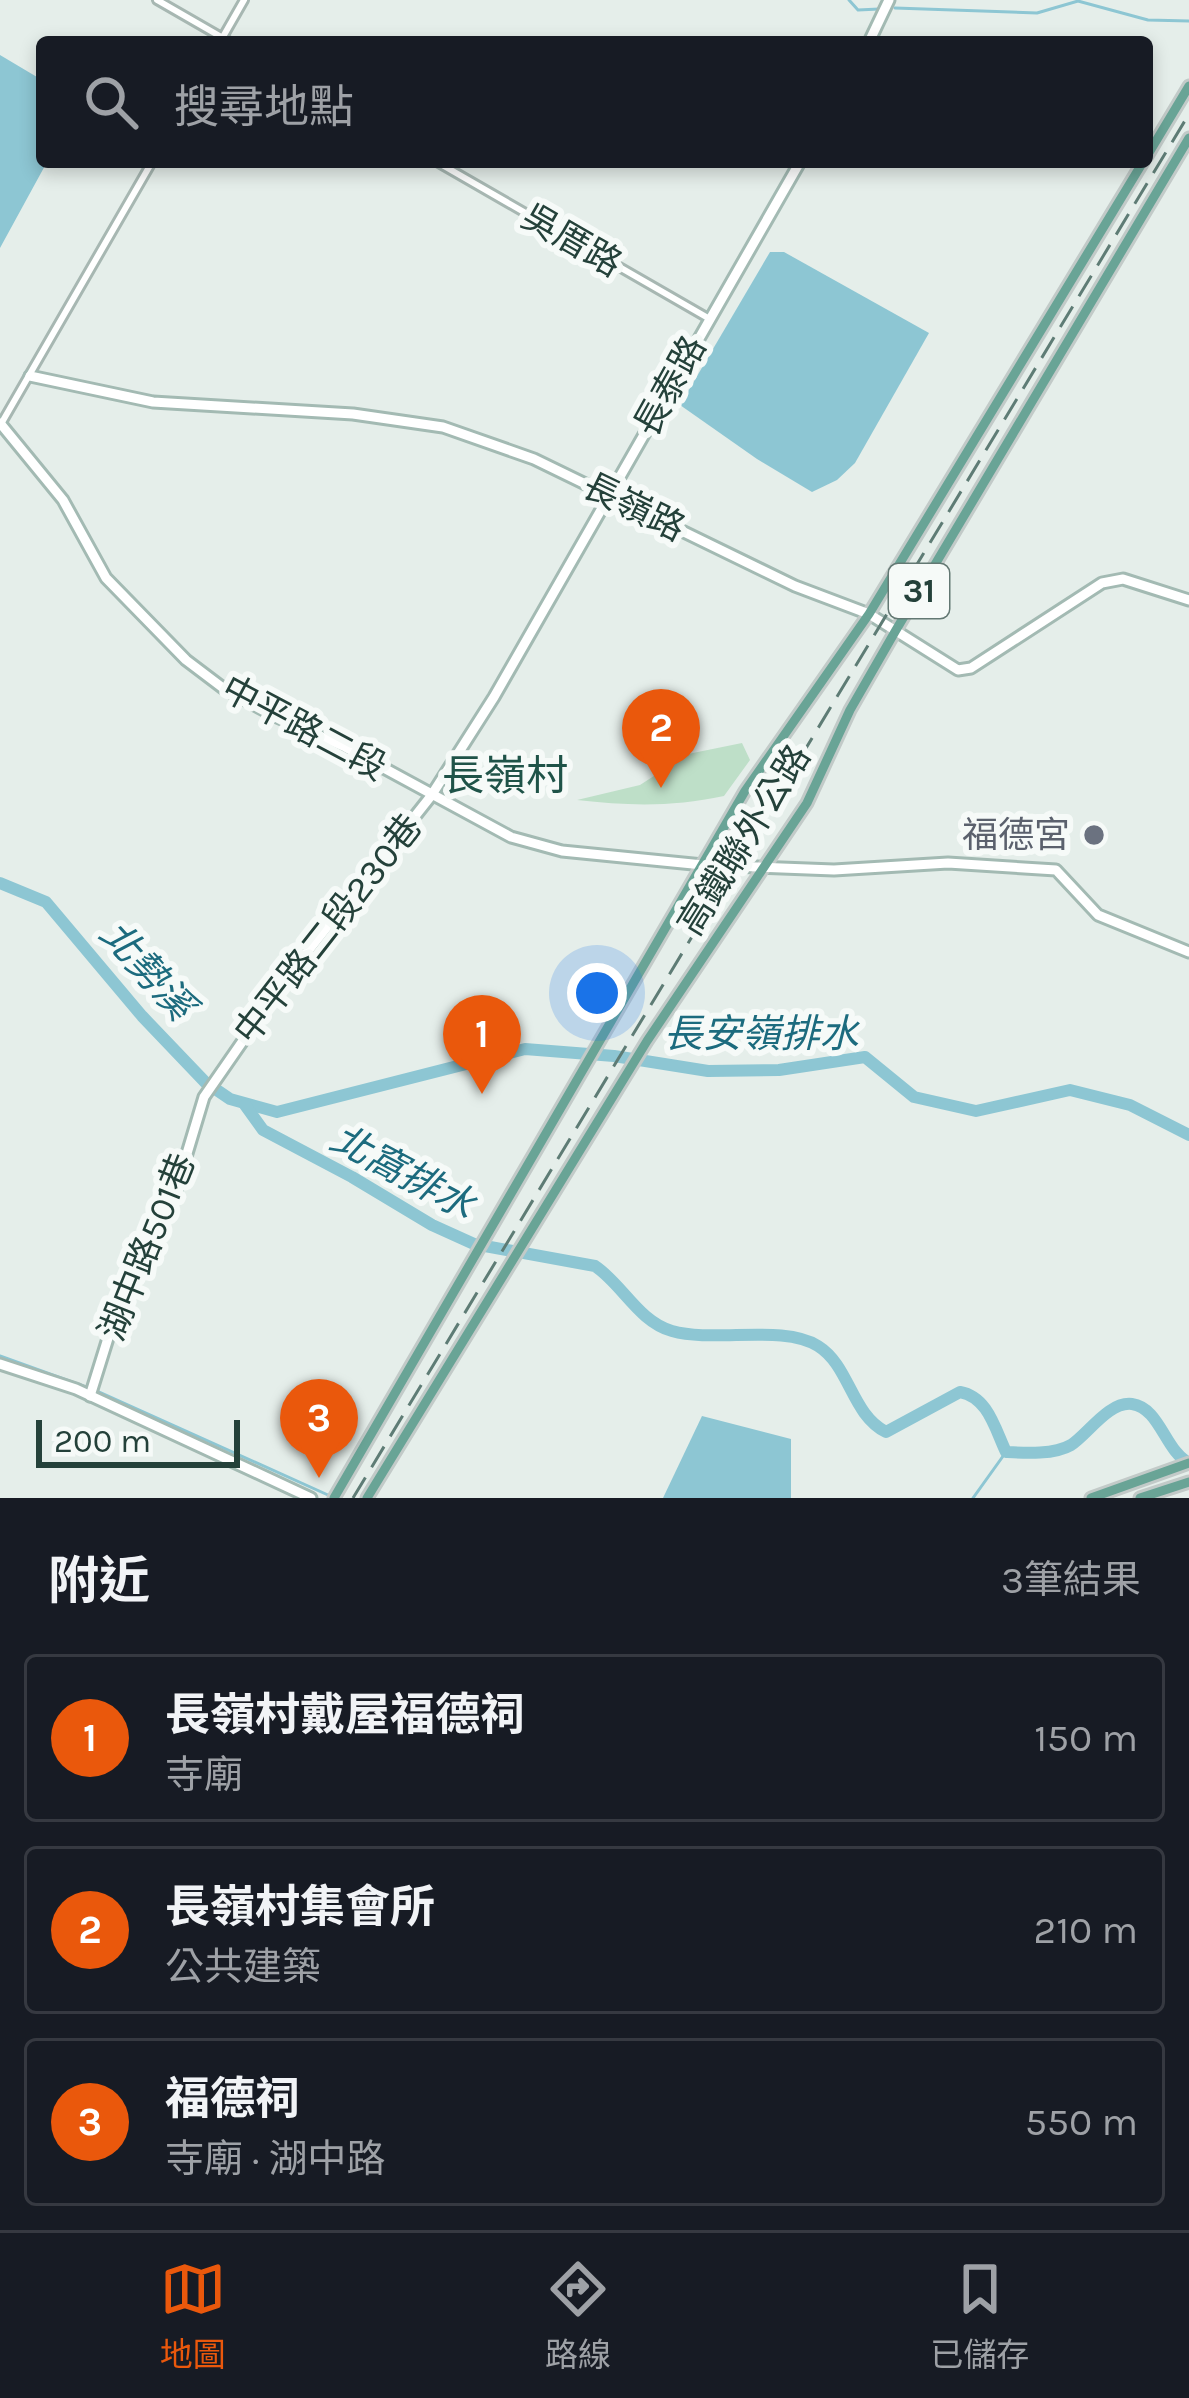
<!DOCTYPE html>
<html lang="zh-TW">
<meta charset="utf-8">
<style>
:root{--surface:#171b24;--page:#242831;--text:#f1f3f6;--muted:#9ea1a6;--line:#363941;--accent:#ea580c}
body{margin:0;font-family:Karla,"Noto Sans TC",sans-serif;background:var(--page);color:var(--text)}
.scale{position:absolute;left:36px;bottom:30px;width:204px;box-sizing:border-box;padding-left:12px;border:6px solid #24413a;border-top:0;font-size:33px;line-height:42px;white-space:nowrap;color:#24413a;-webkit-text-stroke:9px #f6faf8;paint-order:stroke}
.you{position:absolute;left:597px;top:993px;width:42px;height:42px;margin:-30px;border:9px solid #fff;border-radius:50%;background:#1a73e8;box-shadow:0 0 0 18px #1a73e833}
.badge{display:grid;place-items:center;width:78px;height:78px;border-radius:50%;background:var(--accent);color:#fff;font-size:39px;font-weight:700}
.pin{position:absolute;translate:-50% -99px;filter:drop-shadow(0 3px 6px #0008)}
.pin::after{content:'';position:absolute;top:63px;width:42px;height:36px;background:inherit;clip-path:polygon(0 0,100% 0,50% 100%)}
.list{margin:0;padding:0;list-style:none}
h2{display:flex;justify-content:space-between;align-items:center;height:156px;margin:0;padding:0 48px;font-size:51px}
h2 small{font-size:39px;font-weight:400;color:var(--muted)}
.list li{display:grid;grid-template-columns:78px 1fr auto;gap:36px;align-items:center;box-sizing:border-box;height:168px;margin:0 24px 24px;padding:0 24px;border:3px solid var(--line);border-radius:12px}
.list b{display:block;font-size:45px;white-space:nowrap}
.list p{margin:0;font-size:39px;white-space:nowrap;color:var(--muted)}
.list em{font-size:39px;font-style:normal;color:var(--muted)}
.icon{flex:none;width:66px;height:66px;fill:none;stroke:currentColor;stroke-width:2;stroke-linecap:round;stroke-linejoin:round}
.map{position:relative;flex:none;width:1189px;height:1498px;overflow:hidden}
.search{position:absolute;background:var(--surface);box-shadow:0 6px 18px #0003;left:36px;right:36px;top:36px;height:132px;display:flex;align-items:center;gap:30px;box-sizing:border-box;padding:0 42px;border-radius:12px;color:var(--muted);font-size:45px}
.sheet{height:732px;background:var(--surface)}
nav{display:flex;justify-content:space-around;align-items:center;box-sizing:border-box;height:168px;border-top:3px solid var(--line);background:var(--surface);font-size:33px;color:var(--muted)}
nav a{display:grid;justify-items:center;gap:6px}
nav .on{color:var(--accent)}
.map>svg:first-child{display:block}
</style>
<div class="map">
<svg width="1189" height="1498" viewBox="0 0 1189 1498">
<rect width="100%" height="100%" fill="#e5eeea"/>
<path fill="#bedfc8" d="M742,743L750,760L724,796C673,807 629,806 577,800L640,785L688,754Z"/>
<g fill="#8dc6d3">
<polygon points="0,55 42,80 42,162 47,162 0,248"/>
<polygon points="770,252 784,252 929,333 855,463 837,480 812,492 757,459 680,405"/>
<polygon points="702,1416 791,1439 791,1498 663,1498"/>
</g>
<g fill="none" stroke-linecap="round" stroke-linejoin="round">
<g stroke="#8dc6d3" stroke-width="3">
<polyline points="849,0 858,10 879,9"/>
<polyline points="895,8 1037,13 1078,1 1148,20 1189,21"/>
<polyline points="0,1356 86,1387"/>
<polyline points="97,1391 328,1495"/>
<polyline points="973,1498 1006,1452"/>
</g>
<g stroke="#8dc6d3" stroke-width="12">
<polyline points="0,883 46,902 142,1016 205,1082 230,1099 277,1112 525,1049 614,1056 708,1071 779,1070 865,1057 914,1097 976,1111 1070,1090 1130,1105 1189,1135"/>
<path d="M245,1105L263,1130L352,1177L432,1225L474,1244L595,1266C622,1284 639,1322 672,1331C714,1343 783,1324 818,1346C850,1366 851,1414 886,1432L960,1392C988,1397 995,1429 1006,1452C1024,1453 1054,1455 1071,1445C1088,1434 1109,1401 1132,1404C1160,1408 1165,1451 1189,1463"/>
</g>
<g stroke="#a7b7b2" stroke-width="12">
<g id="street">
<polyline points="157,0 230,42"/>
<polyline points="220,42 244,0"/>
<polyline points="437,162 708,318"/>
<polyline points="1,424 152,162"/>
</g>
</g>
<g stroke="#a3bab3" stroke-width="15">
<g id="secondary">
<polyline points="869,42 889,0"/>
<polyline points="30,376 153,402 353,414 443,427 534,459 795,586 869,614 958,670 971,668 1102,583 1123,579 1189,600"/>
<polyline points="0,423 63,500 106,578 186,660 223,688 277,717 345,747 511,837 562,851 703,865 834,870 948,863 1056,870 1098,915 1189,952"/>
<polyline points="0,1364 76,1389 311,1498"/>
<polyline points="90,1396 109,1335 176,1190 204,1097 285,980 431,796 494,697 800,162"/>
</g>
</g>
<g stroke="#c2cac8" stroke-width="15">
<g id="primary">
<polyline points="1147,156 1189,86"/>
<polyline points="334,1498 745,791 869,614 1143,162"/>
<polyline points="367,1498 647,1041 807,803 850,710 896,630 1189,138"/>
<polyline points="1091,1498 1189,1463"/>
<polyline points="1140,1498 1189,1482"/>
</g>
</g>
<use href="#street" stroke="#fff" stroke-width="6"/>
<use href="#secondary" stroke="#fff" stroke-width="9"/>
<use href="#primary" stroke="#69a496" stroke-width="9"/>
<polyline stroke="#5e7c75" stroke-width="3" stroke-dasharray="24 12" stroke-linecap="butt" points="353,1498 1189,114"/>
</g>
<circle fill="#6b7280" stroke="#f6faf8" stroke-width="4.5" cx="1094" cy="835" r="12"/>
<g text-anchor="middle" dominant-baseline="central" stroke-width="12" stroke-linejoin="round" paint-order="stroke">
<rect fill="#f6faf8" stroke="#637873" stroke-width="3" x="889" y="564" width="60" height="54" rx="9"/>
<g font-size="33" font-weight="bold" fill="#24413a">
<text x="919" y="591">31</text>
</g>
<g font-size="36" fill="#24413a" stroke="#f6faf8">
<text transform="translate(572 240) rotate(30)">吳厝路</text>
<text transform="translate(670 386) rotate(-61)">長泰路</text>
<text transform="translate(634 507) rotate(26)">長嶺路</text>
<text transform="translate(304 728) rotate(28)">中平路二段</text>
<text transform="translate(744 840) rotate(-58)">高鐵聯外公路</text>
<text transform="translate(328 929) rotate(-52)">中平路二段230巷</text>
<text transform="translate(147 1247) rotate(-68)">湖中路501巷</text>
</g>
<g font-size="36" fill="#5b616d" stroke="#f6faf8" text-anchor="end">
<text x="1070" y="835">福德宮</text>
</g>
<g font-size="39" font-style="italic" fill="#1c6b7e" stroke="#f6faf8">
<text transform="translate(147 970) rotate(48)">北勢溪</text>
<text x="761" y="1034">長安嶺排水</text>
<text transform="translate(403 1172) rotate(28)">北窩排水</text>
</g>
<g font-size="42" fill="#1f5348" stroke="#f6faf8">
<text x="505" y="776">長嶺村</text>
</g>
</g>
</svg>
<div class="scale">200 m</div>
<div class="you"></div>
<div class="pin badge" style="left:482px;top:1094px">1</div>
<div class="pin badge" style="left:661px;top:788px">2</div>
<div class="pin badge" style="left:319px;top:1478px">3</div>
<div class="search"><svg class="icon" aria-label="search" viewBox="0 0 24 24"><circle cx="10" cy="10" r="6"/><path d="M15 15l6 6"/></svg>搜尋地點</div>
</div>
<section class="sheet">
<h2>附近<small>3筆結果</small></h2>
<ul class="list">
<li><span class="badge">1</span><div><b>長嶺村戴屋福德祠</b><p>寺廟</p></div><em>150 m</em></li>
<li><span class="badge">2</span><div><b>長嶺村集會所</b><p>公共建築</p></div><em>210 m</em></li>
<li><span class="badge">3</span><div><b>福德祠</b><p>寺廟 · 湖中路</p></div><em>550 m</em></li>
</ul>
</section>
<nav>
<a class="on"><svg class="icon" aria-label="map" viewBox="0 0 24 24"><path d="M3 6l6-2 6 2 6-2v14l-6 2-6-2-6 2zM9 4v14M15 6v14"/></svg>地圖</a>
<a><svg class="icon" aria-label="directions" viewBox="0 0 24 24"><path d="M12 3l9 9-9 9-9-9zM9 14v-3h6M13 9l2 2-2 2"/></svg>路線</a>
<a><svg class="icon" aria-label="saved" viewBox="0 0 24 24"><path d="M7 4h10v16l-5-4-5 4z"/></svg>已儲存</a>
</nav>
